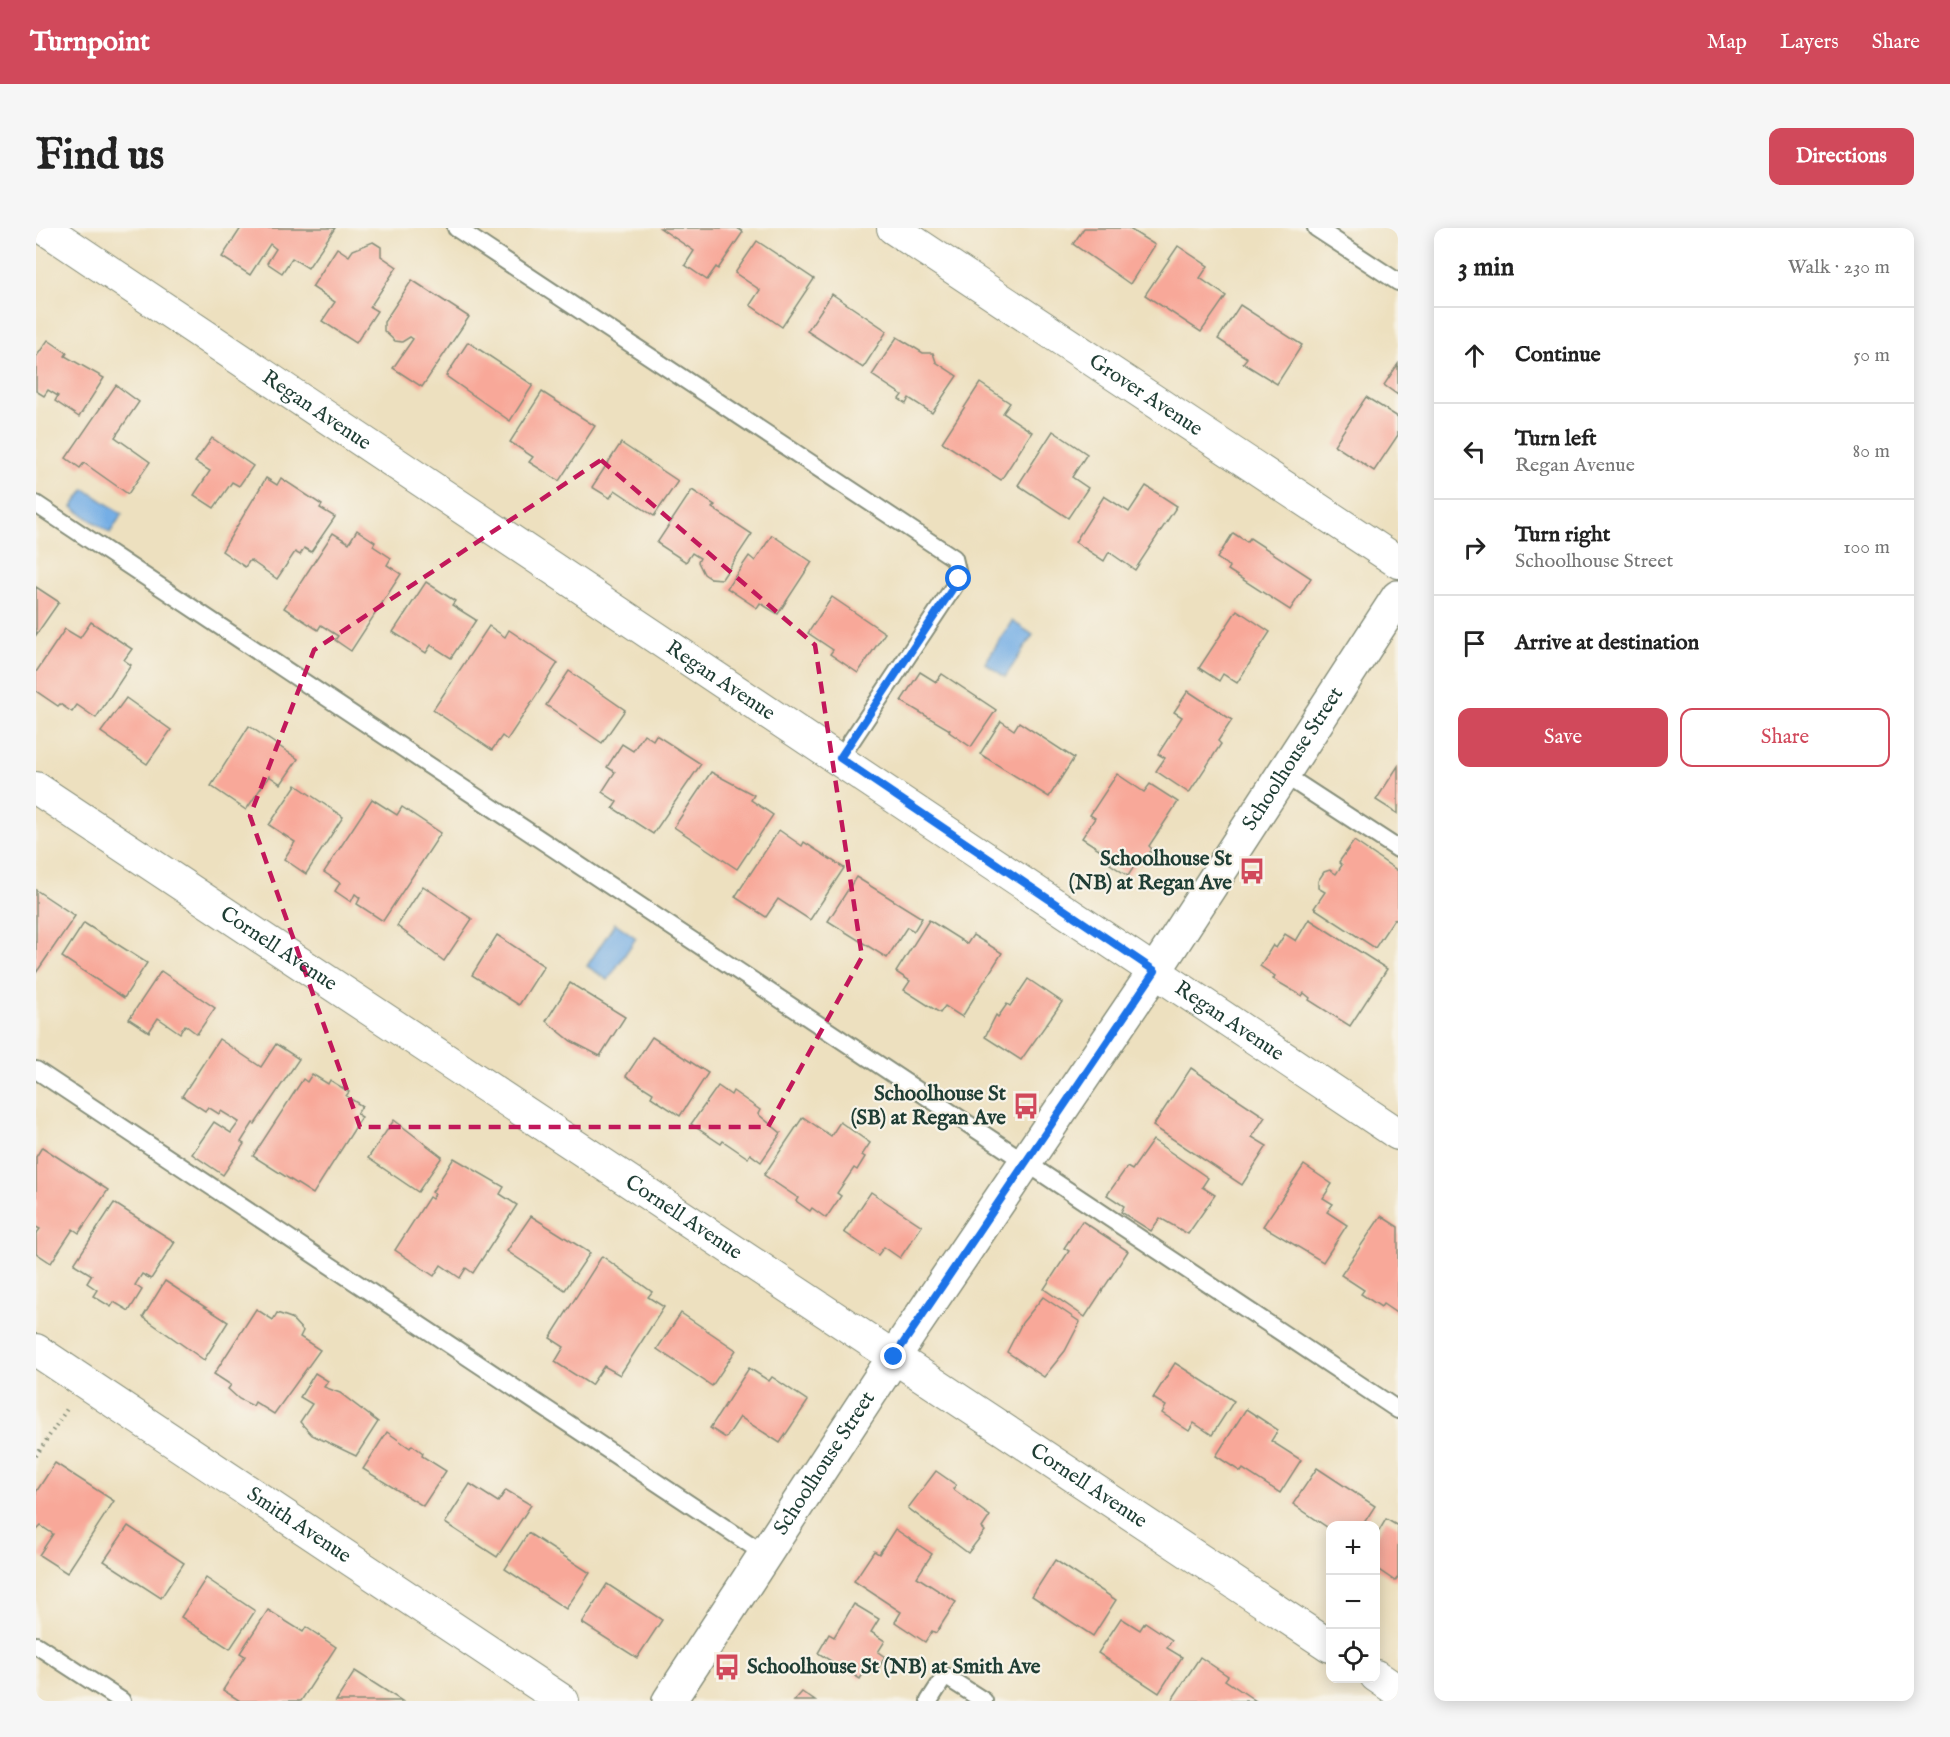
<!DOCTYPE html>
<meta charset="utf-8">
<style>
:root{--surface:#fff;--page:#f6f6f6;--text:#222;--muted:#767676;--line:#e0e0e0;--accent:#d1495b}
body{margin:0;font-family:"IM FELL English",serif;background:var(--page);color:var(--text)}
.controls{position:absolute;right:18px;bottom:18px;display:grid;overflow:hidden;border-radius:12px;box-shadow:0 3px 15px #0003}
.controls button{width:54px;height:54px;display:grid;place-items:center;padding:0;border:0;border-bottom:2px solid var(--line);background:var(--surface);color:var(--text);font:30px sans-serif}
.stop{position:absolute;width:18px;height:18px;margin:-14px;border:4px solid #1a73e8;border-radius:50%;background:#fff}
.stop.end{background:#1a73e8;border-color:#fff;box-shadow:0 2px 6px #0008}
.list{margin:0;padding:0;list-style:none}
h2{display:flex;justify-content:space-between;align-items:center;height:78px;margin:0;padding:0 24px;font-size:26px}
h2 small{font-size:20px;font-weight:400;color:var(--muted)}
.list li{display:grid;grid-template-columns:39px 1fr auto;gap:18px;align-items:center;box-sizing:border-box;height:96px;padding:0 24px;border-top:2px solid var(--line)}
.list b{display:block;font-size:22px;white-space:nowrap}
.list p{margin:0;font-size:20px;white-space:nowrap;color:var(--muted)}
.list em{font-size:20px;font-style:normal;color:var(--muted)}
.actions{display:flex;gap:12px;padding:18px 24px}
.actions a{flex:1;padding:14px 0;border:2px solid var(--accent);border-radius:12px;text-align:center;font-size:21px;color:var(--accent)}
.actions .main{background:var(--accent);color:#fff}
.icon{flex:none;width:33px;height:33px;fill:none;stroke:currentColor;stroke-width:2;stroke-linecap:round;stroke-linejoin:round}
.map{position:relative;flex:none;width:1362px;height:1473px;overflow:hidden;border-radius:12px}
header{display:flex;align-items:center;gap:36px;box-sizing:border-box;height:84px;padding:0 30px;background:var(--accent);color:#fff}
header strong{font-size:28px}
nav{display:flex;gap:33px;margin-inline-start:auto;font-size:21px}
.intro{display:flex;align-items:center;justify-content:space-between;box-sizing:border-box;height:144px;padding:0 36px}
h1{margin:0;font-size:42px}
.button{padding:15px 27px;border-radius:12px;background:var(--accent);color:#fff;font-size:21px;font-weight:700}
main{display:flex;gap:36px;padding:0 36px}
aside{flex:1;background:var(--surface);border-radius:12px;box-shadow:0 3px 15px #0003}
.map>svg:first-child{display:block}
</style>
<header>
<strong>Turnpoint</strong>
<nav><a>Map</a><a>Layers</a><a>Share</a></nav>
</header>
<div class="intro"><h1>Find us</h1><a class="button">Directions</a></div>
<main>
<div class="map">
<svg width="1362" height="1473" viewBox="0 0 1362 1473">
<rect width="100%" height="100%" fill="#f7f3e8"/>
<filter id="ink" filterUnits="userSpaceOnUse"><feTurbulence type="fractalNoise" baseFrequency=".0167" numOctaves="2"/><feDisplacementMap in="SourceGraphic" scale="12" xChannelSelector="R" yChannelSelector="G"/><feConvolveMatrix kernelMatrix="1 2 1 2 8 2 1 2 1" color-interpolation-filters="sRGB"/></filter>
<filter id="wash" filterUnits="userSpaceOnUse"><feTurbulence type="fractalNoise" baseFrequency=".008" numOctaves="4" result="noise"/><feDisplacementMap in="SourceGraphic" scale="24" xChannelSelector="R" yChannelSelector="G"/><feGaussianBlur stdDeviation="1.35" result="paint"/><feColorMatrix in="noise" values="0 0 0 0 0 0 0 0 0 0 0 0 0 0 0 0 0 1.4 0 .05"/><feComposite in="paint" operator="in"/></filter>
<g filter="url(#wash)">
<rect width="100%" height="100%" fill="#ede0bf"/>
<g fill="#74aee5" stroke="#4a768c" stroke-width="1.5">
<polygon points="49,261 86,286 74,305 36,279"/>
<polygon points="976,393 997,407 969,449 949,435"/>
<polygon points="579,695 600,710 572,752 551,738"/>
</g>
<g id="blocks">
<g fill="#f8a899">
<polygon points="205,0 299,0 272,40 256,30 246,45 231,35 240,21 234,16 214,47 186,29"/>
<polygon points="624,0 701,0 707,4 682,41 680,39 671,52 649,37 658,23"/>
<polygon points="1048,0 1092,0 1119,17 1094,56 1037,16"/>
<polygon points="721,13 778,51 746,99 714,77 724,62 699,45"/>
<polygon points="337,14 345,19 345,28 361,39 334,79 341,83 320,115 286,93 299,74 276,59 301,20 313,28 317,22"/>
<polygon points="1142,18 1172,38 1164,50 1190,68 1165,104 1109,67"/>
<polygon points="376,52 433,89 386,159 357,140 377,111 374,109 366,114 359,113 348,103 348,94"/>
<polygon points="796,66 851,103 827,140 771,103"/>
<polygon points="1204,77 1266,117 1241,156 1207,135 1211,130 1182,111"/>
<polygon points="861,109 887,125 897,125 900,134 921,148 896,185 873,170 870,176 863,171 866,167 836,147"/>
<polygon points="12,112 31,125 29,128 68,150 43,189 19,173 22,168 12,162 8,168 0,163 0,129"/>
<polygon points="432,114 497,157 474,193 410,148"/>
<polygon points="1362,136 1362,167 1348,157"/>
<polygon points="944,155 974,175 967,185 996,204 965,252 906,214"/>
<polygon points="80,157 103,174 79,209 114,234 92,266 48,235 44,240 30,230"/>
<polygon points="506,164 559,198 523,253 493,234 497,229 474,214"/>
<polygon points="1330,169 1362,189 1362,207 1338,243 1298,217"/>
<polygon points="1017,203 1051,226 1036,249 1052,260 1032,290 982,257"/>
<polygon points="176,210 217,238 203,258 196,254 178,280 158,267 174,243 159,234"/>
<polygon points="585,215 642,253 618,288 579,262 574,270 556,259"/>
<polygon points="230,250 241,257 245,250 286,277 284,280 299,289 275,324 268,320 264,327 259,324 241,351 214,332 209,339 186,323"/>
<polygon points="1110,258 1141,278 1099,342 1073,324 1068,333 1039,314 1068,268 1093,284"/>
<polygon points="656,262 679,277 676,280 716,306 686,351 674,350 668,346 662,334 664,330 656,325 650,334 621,315"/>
<polygon points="321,302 339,314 337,318 355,330 351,337 365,346 315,423 299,412 302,408 285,397 282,402 248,380 297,305 313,315"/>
<polygon points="1197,305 1211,314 1214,310 1275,350 1254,382 1192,342 1194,339 1181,330"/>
<polygon points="736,307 776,334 742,386 724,375 721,380 691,360 713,328 719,333"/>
<polygon points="390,354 419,373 416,377 440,392 415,430 395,417 390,425 357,404"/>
<polygon points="0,359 23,374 0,407"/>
<polygon points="796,369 849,405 822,445 794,426 797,422 772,405"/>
<polygon points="1201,382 1234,404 1201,455 1187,446 1183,453 1163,440"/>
<polygon points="55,394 96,421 88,432 95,437 60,490 41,477 36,484 24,476 22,478 0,463 0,444 29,401 44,410"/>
<polygon points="453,398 469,409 473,402 522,435 471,512 466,508 456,522 397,482"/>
<polygon points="533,443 589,482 566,515 510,477"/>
<polygon points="884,444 900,454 906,446 960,482 935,519 913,504 914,502 865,473"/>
<polygon points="1152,463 1196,492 1182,513 1185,516 1153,565 1120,543 1129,530 1122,526 1146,489 1138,484"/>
<polygon points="90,470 135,502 111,536 65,504"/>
<polygon points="965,493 978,502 983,494 1038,530 1013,569 944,526"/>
<polygon points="213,498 262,531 245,556 233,548 210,582 175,558"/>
<polygon points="608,506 617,512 620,507 665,536 617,606 577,580 581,574 566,564 579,544 571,539 586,516 597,523"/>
<polygon points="1362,538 1362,586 1340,572"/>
<polygon points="675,544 718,567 715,572 737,587 701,641 638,599"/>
<polygon points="1081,546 1108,564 1114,556 1142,574 1113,618 1116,621 1105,637 1101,634 1092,648 1074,636 1077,630 1046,610 1059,590 1054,587"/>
<polygon points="260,557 307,589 270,646 248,631 259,614 233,597"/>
<polygon points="336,571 361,587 366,579 405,605 347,693 321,676 324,670 319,666 315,674 299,663 304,655 288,644"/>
<polygon points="743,602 766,618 768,614 808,640 774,692 742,671 730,689 699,669"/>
<polygon points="1318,613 1362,643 1362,693 1358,691 1339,720 1278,680 1289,664 1282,660 1282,653 1288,644 1294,642 1300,646 1306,637 1303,634"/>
<polygon points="820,649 886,690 878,703 871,699 851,730 792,693"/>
<polygon points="387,658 436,691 408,733 361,698"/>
<polygon points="0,662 39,688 0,745"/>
<polygon points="1273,691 1351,741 1314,798 1273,772 1274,770 1268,765 1266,768 1237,751 1239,748 1224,738 1237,717 1240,720 1249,706 1260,713"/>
<polygon points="893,692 931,716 937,707 966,725 926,789 909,778 904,785 868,762 874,753 860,744"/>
<polygon points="48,695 111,735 88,770 26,729"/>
<polygon points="461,707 508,738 483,777 436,747"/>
<polygon points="125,743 179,780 161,806 149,797 144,805 122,790 113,804 93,791"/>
<polygon points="992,751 1026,774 985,832 949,809 960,787 962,789 971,776 974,778"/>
<polygon points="534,755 589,789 564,828 535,813 510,793"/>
<polygon points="616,809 672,845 644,888 615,869 617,865 590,848"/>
<polygon points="183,811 225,839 240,816 263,831 219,896 217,895 205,914 208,916 187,947 156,926 178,894 195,905 203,894 185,883 183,886 172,879 169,883 146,868"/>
<polygon points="1155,840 1229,889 1216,909 1231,918 1206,957 1117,898"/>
<polygon points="276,846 292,856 294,852 313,864 310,868 326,878 321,886 326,889 277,966 217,928 267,851 271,854"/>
<polygon points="682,858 695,867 697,863 724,882 722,886 745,905 725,934 714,926 712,930 687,913 685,916 655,896"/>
<polygon points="767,889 795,908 804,894 834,915 826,927 829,929 821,942 818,940 801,965 805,968 790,990 776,980 774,983 760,973 762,970 728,947"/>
<polygon points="358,892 406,929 382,964 332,930"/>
<polygon points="1117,912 1172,950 1166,959 1179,967 1152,1006 1124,990 1115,1003 1085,984 1088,978 1071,967 1091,939 1096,942"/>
<polygon points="6,919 72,962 43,1005 37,1001 15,1035 0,1025 0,1006 4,1001 0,999 0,929"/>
<polygon points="418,930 468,959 464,966 481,977 437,1045 430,1040 424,1050 405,1037 398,1048 359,1022 393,969 396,971 399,966 396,964"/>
<polygon points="1268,937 1296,956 1287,970 1297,976 1291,984 1311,997 1287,1034 1227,998"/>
<polygon points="835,964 886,998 864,1030 848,1019 842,1027 808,1004"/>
<polygon points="78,975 139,1014 115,1051 106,1046 99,1057 106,1062 93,1083 78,1074 75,1079 57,1068 61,1062 51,1055 56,1047 38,1036"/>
<polygon points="495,988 554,1025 529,1062 471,1023"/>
<polygon points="1345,988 1362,999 1362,1086 1347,1076 1345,1079 1325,1066 1328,1062 1305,1047"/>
<polygon points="1046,993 1092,1023 1049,1089 1008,1061 1033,1023 1028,1020"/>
<polygon points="566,1028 616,1064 612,1069 628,1079 584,1147 568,1138 555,1157 519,1134 528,1119 514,1110"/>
<polygon points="129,1053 192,1094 168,1132 107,1089"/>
<polygon points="1007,1069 1044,1094 1029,1123 1008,1149 971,1124 986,1095"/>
<polygon points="220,1081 237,1092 241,1085 255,1090 267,1103 264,1109 284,1122 238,1186 219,1174 217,1178 203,1171 192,1161 195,1157 178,1146"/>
<polygon points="645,1085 700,1122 676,1158 621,1121"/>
<polygon points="1139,1135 1198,1173 1176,1207 1158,1195 1153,1203 1126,1185 1130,1178 1117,1170"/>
<polygon points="713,1140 733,1153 736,1149 772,1173 744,1215 704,1189 690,1210 674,1200"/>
<polygon points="279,1145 292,1153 288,1159 304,1165 342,1194 320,1228 276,1207 264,1194 276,1176 264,1169"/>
<polygon points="1210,1181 1242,1202 1235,1213 1265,1232 1244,1265 1207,1241 1205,1244 1180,1228"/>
<polygon points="351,1204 374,1220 376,1217 387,1225 386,1228 410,1243 387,1278 327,1241"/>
<polygon points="19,1235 78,1273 31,1345 3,1327 17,1306 5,1298 0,1303 0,1264"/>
<polygon points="1281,1240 1339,1278 1326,1298 1294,1298 1294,1301 1257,1276"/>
<polygon points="900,1243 920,1257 917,1261 954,1288 946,1300 949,1303 932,1325 872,1280"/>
<polygon points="434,1256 462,1274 470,1262 495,1277 461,1329 409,1295"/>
<polygon points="1350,1291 1362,1298 1362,1349 1359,1353 1340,1340 1340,1308"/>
<polygon points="92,1298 148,1335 125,1370 68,1333"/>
<polygon points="859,1301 896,1326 881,1349 920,1374 900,1405 896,1403 889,1414 859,1394 865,1384 818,1353 838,1323 843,1326"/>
<polygon points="492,1305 554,1345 530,1381 469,1341"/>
<polygon points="1019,1332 1080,1372 1057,1408 996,1368"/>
<polygon points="170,1350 219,1383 194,1421 145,1389"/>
<polygon points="571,1356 626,1392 601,1430 546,1395"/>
<polygon points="818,1376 843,1391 835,1404 849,1413 842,1424 849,1429 839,1446 830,1441 824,1451 782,1425 793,1406 798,1409"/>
<polygon points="232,1382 267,1404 270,1399 300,1419 265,1473 204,1473 187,1462 209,1428 204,1425"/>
<polygon points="1085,1390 1104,1402 1109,1394 1136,1412 1131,1420 1146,1429 1123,1465 1062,1425"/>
<polygon points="1164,1429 1192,1448 1189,1452 1220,1473 1135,1473"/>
<polygon points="319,1443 366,1473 300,1473"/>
<polygon points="766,1464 779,1473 758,1473"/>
</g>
</g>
</g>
<g filter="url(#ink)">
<use href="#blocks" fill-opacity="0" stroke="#868e7a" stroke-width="1.5"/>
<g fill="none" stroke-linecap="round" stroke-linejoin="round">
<g stroke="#868e7a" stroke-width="20">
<g id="service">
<polyline points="420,0 918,330 923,351 804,530"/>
<polyline points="1280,0 1362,54"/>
<polyline points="0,276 1362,1182"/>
<polyline points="1247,546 1362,621"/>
<polyline points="0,842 730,1327"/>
<polyline points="0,1417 86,1473"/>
<polyline points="893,1473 909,1448 948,1473"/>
</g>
</g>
<g stroke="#868e7a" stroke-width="34">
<g id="minor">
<path id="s1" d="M8,0L1362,906"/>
<path id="s2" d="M857,0L1362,334"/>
<path id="s3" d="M0,560L1294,1418"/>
<path id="s4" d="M0,1122L527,1473"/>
<polyline points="1340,1448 1362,1463"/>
</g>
</g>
<g stroke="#868e7a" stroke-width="36">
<g id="tertiary">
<path id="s5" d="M633,1473L875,1103L1119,743L1362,369"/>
</g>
</g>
<polyline stroke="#868e7a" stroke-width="4" stroke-dasharray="1.5 4.5" stroke-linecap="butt" points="0,1228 31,1181"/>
<use href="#service" stroke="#fff" stroke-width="16"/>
<use href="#minor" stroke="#fff" stroke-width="32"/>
<use href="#tertiary" stroke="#fff" stroke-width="33"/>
</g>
</g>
<g fill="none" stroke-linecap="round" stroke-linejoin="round" filter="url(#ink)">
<polyline stroke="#1a73e8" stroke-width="8" points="858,1129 1119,743 804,530 923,351"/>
</g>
<path fill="none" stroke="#c2185b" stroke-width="4.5" stroke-dasharray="12 8" stroke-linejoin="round" d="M565,232L779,417L826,729L732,899H324L214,588L278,422Z"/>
<defs>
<g id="bus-bare" transform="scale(2.07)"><path d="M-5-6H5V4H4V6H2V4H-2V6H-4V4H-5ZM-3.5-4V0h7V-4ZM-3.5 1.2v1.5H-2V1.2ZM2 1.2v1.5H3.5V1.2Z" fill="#d1495b" stroke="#f7f3e8" stroke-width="2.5" paint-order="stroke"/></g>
</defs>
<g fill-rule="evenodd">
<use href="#bus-bare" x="1216" y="643"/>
<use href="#bus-bare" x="990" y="878"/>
<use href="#bus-bare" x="691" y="1439"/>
</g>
<g text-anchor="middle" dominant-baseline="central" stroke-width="4.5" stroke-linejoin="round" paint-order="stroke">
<g font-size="21" fill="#1f3d34" stroke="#f7f3e8">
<text stroke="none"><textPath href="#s2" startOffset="303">Grover Avenue</textPath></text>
<text stroke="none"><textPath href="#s1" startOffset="328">Regan Avenue</textPath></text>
<text stroke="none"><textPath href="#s1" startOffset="814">Regan Avenue</textPath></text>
<text stroke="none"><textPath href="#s5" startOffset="1130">Schoolhouse Street</textPath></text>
<text stroke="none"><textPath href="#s3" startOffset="291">Cornell Avenue</textPath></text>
<text stroke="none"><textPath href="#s1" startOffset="1426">Regan Avenue</textPath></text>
<text stroke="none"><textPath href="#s3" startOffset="777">Cornell Avenue</textPath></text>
<text stroke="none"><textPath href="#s5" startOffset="284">Schoolhouse Street</textPath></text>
<text stroke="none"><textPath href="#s3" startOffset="1263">Cornell Avenue</textPath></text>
<text stroke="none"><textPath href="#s4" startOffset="316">Smith Avenue</textPath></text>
</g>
<g font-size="21" font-weight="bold" fill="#1f3d34" stroke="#f7f3e8" text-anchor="end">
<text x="1196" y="631">Schoolhouse St<tspan x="1196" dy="24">(NB) at Regan Ave</tspan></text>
<text x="970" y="866">Schoolhouse St<tspan x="970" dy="24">(SB) at Regan Ave</tspan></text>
<text x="711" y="1439" text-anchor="start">Schoolhouse St (NB) at Smith Ave</text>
</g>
</g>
</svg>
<div class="controls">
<button>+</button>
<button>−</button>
<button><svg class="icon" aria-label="locate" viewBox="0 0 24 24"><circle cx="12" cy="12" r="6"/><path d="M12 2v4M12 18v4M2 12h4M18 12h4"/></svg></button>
</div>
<div class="stop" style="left:923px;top:351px"></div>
<div class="stop end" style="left:858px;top:1129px"></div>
</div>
<aside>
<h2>3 min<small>Walk · 230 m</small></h2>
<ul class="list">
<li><svg class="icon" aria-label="ahead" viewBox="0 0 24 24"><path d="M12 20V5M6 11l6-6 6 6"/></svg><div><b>Continue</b></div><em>50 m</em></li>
<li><svg class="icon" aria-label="left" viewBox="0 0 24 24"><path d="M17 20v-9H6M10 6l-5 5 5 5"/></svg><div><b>Turn left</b><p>Regan Avenue</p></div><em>80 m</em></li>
<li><svg class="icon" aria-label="right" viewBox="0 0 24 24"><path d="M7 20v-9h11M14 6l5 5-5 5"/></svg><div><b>Turn right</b><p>Schoolhouse Street</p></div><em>100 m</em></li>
<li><svg class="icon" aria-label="arrive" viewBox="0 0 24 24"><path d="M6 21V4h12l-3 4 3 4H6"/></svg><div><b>Arrive at destination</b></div></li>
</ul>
<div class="actions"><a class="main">Save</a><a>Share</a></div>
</aside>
</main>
